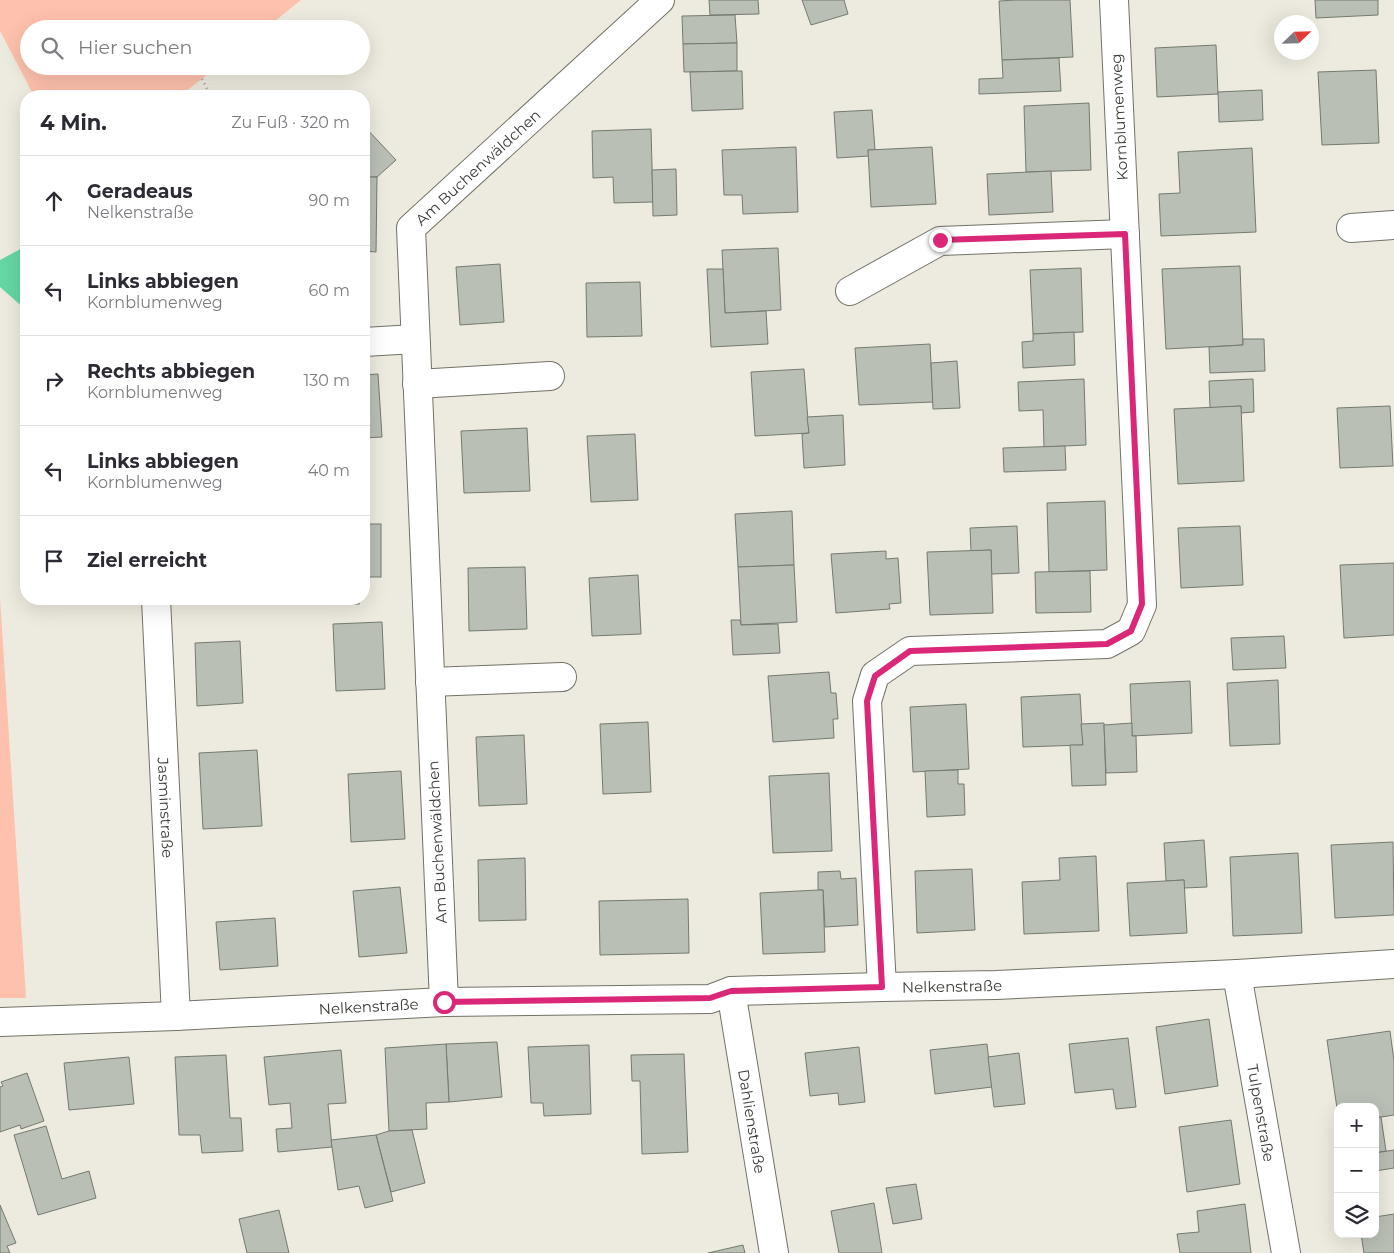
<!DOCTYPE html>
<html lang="de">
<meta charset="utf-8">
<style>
:root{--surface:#fff;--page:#f2f2f3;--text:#2b2b33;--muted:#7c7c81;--line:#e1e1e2}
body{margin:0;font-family:Montserrat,sans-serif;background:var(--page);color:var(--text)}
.controls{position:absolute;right:15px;bottom:15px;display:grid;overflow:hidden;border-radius:10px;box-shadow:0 5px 20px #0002}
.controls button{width:45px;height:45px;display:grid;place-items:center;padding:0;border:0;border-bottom:1px solid var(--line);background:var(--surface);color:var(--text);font:25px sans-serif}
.compass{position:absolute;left:1274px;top:15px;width:45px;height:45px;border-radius:50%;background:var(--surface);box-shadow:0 5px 20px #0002;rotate:67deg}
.stop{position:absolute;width:15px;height:15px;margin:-11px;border:4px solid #db2777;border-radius:50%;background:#fff}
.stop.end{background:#db2777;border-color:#fff;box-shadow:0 1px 5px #0008}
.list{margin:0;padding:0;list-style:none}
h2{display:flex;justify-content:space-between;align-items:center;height:65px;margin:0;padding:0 20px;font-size:21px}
h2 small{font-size:16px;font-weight:400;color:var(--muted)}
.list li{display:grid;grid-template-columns:32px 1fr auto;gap:15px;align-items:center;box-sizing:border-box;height:90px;padding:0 20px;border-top:1px solid var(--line)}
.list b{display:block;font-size:19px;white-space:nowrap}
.list p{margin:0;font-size:16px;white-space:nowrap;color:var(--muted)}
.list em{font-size:16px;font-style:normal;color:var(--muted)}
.icon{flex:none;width:28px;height:28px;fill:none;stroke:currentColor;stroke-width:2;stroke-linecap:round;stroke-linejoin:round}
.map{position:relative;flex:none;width:1394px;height:1253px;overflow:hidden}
.search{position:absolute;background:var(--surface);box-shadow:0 5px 20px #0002;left:20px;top:20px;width:350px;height:55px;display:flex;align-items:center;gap:12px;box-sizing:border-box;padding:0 18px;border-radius:28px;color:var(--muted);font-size:19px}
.panel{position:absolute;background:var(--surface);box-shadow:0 5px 20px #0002;left:20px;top:90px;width:350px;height:515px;border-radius:20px}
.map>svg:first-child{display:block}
</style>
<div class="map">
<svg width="1394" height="1253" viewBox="0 0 1394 1253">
<rect width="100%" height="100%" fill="#edebdf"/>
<g fill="#fec1ad">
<polygon points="0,0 301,0 265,29 29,29 29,66 218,66 180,96 34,96 0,31"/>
<polygon points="0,598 26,998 0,998"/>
</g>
<polygon fill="#65d6a4" points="26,246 26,310 0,287 0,260"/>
<g fill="#b9bfb4" stroke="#757a71">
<polygon points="709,0 758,0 759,14 710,15"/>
<polygon points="802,0 844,0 848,14 811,25"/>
<polygon points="1016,0 1070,0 1073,57 1002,60 999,1"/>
<polygon points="1315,0 1378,0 1378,15 1316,18"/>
<polygon points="735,15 737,43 683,44 682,16"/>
<polygon points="737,43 737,71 684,72 683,44"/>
<polygon points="1216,45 1218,94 1157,97 1155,48"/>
<polygon points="1059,58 1061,91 979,94 979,79 1003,78 1002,60"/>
<polygon points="1376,70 1379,143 1322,145 1318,72"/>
<polygon points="737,71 742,71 743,109 692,111 690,72"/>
<polygon points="1262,90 1263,120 1219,122 1218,92"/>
<polygon points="1089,103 1091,170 1026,172 1024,106"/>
<polygon points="872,110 875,150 868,150 869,156 837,158 834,112"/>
<polygon points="364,126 396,160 377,177 364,177"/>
<polygon points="651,129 653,202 614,203 613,177 593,178 592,131"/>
<polygon points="796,147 798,212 743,214 742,195 724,195 722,150"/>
<polygon points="932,147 936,204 871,207 868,150"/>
<polygon points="1252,148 1256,232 1161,236 1159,194 1180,193 1178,152"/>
<polygon points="676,169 677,215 653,216 652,170"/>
<polygon points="1051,171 1053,212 989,215 987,174"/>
<polygon points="364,177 377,177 376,252 364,251"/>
<polygon points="778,248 781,310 725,313 722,250"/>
<polygon points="500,264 504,322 460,325 456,267"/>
<polygon points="1240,266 1243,345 1166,349 1162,269"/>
<polygon points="1081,268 1083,332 1033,334 1030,270"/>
<polygon points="707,269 723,269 725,313 766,311 768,344 711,347"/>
<polygon points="640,282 642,336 587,337 586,283"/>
<polygon points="1074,332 1075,365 1023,368 1022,342 1033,341 1033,334"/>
<polygon points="1243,339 1264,339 1265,371 1210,373 1209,347 1243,345"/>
<polygon points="930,344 933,402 859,405 855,348"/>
<polygon points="957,361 960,408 933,409 931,363"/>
<polygon points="804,369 809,433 755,436 751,372"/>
<polygon points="378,374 382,437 364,438 364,375"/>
<polygon points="1084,379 1086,445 1044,447 1043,410 1019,411 1018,382"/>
<polygon points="1253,379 1254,412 1241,413 1241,406 1210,408 1209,381"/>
<polygon points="1241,406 1244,481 1178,484 1174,409"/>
<polygon points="1390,406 1393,466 1340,468 1337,408"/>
<polygon points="843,415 845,465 804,468 802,434 809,433 807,417"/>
<polygon points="527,428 530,491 464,493 461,431"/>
<polygon points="635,434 638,500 591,502 587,436"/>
<polygon points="1065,446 1066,470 1004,472 1003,448"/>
<polygon points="1105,501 1107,570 1049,572 1047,503"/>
<polygon points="792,511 794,565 738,567 735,514"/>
<rect x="364" y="524" width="17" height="53"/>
<polygon points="1017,526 1019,573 991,574 991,550 971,551 970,528"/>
<polygon points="1240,526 1243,585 1181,588 1178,528"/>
<polygon points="991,550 993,613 930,615 927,552"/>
<polygon points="886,551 886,559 898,558 901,603 889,604 890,609 836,613 831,554"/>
<polygon points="1394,563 1394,635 1344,638 1340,565"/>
<polygon points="794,565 797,622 741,625 738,567"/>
<polygon points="525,567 527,629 469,631 468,568"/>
<polygon points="1090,571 1091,612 1036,613 1035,572"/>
<polygon points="638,575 641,634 592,636 589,578"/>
<rect x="319" y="599" width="40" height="5"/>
<polygon points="731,620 740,620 741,625 778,624 780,653 733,655"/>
<polygon points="382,622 385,689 336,691 333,624"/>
<polygon points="1284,636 1286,668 1233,670 1231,638"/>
<polygon points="240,641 243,703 197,706 195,643"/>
<polygon points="829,672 831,693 836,693 838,719 833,719 834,738 773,742 768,676"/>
<polygon points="1278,680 1280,744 1230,746 1227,683"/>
<polygon points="1190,681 1192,733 1132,736 1130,684"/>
<polygon points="1080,694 1083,745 1023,747 1021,697"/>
<polygon points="966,704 969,769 913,772 910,707"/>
<polygon points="648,722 651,792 603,794 600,724"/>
<polygon points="1104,723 1106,785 1072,786 1070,745 1083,745 1081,724"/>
<polygon points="1132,723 1132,736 1136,736 1137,772 1106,773 1104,725"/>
<polygon points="524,735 527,804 479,806 476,737"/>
<polygon points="257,750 262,826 203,829 199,753"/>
<polygon points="958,770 958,784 964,784 965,815 927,817 925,771"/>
<polygon points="401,771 405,839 351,842 348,774"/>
<polygon points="829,773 832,851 773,853 769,776"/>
<polygon points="1204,840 1207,887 1184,888 1184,880 1166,881 1164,843"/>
<polygon points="1393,842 1394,915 1335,918 1331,845"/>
<polygon points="1298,853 1302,933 1233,936 1230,857"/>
<polygon points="1096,856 1099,931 1024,934 1022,882 1060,880 1059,858"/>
<polygon points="525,858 526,920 479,921 478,860"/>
<polygon points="972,869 975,930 917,933 915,871"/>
<polygon points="840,871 841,879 856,878 858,925 825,927 823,890 818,890 818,872"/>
<polygon points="1184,880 1187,933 1130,936 1127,883"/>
<polygon points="400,887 407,953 359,957 353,891"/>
<polygon points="818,890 823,890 825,952 763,954 760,893"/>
<polygon points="688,899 689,953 600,955 599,901"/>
<polygon points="275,918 278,966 220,970 216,922"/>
<polygon points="1209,1019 1218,1086 1165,1094 1156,1027"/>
<polygon points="1390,1031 1394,1061 1394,1115 1375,1118 1375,1107 1338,1107 1338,1115 1327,1040"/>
<polygon points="1128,1038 1136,1107 1116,1109 1113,1089 1075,1093 1069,1044"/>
<polygon points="497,1042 502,1097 449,1102 446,1044"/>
<polygon points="446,1044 449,1102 426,1103 427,1129 389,1131 385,1048"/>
<polygon points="987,1044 992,1087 935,1094 930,1050"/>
<polygon points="589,1045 591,1114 544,1116 543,1103 531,1103 528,1047"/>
<polygon points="859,1047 865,1102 839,1105 838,1093 810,1096 805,1053"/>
<polygon points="341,1050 346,1103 328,1104 332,1147 278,1152 276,1129 292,1128 290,1103 269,1105 264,1057"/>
<polygon points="1019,1053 1025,1104 994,1107 988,1057"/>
<polygon points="684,1054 688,1152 642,1154 640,1081 632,1081 631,1055"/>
<polygon points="226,1055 230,1118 241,1118 243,1151 202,1153 200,1135 179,1135 175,1057"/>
<polygon points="129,1057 134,1104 69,1110 64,1063"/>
<polygon points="27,1073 44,1121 21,1129 20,1125 0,1132 0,1087 3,1086 1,1082"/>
<polygon points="1381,1117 1386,1151 1375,1153 1375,1118"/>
<polygon points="1231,1120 1240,1184 1187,1192 1179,1127"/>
<polygon points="46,1126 62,1179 89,1171 96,1198 38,1215 14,1135"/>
<polygon points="412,1130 425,1183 391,1192 376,1135 389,1131"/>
<polygon points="376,1135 393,1201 365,1208 359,1186 338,1190 331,1140"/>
<polygon points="1394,1150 1394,1168 1375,1171 1375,1153"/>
<polygon points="916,1184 922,1219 893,1224 886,1188"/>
<polygon points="874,1203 882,1253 839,1253 831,1211"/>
<polygon points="1245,1204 1251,1253 1180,1253 1177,1234 1199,1232 1197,1211"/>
<polygon points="0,1205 16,1243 7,1246 10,1253 0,1253"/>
<polygon points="279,1210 289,1253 247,1253 239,1219"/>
<polygon points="1394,1214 1394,1253 1364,1253 1361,1234 1375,1234 1375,1217"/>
<polygon points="743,1245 745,1253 708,1253"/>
</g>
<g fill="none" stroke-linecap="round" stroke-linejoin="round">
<g stroke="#737267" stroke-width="30">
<g id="street">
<polyline points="1351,228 1394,225"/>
<polyline points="850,291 940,241 1125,234"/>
<polyline points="364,342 415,339"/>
<polyline points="417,384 550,376"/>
<path id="s1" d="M156,599L176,1016"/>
<polyline points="430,682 562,677"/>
<path id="s2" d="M1237,974L1286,1253"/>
<polyline points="882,987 867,701 875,675 910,651 1107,644 1131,631 1142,605 1114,0"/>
<path id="s3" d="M731,991L774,1253"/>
<path id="s4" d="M444,1002L411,228L660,0"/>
<path id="s5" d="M0,1022L176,1016L444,1002L710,999L731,991L882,987L996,985L1237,974L1394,964"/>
</g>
</g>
<polyline stroke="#a3a199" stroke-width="3" stroke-dasharray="1 4" stroke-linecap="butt" points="202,79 211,96"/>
<use href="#street" stroke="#fff" stroke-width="28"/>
</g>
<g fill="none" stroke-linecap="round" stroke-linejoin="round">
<polyline stroke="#db2777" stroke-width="6" points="444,1002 710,998 731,991 882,987 867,701 875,676 910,651 1107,644 1131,631 1142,604 1125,234 940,240"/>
</g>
<g text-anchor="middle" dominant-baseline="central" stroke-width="4" stroke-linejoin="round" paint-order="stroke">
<g font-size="15" fill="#3d3c38" stroke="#fff">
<text transform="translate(1119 117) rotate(-93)">Kornblumenweg</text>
<text stroke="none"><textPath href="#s4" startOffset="865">Am Buchenwäldchen</textPath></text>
<text stroke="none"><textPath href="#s1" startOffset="209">Jasminstraße</textPath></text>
<text transform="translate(437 842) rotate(-93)">Am Buchenwäldchen</text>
<text stroke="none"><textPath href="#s5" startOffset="954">Nelkenstraße</textPath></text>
<text stroke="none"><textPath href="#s5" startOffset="369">Nelkenstraße</textPath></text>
<text stroke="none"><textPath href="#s2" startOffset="141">Tulpenstraße</textPath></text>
<text stroke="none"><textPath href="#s3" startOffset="132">Dahlienstraße</textPath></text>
</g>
</g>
</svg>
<div class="controls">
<button>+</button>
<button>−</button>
<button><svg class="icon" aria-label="layers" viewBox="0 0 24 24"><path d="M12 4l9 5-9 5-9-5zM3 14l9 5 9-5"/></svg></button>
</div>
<svg class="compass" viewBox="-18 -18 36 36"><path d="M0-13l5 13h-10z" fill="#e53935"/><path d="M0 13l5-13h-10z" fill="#7c7c81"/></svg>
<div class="stop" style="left:444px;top:1002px"></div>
<div class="stop end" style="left:940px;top:240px"></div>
<div class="search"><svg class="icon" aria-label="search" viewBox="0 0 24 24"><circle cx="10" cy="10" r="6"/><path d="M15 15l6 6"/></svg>Hier suchen</div>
<section class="panel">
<h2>4 Min.<small>Zu Fuß · 320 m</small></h2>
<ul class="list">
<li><svg class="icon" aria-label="ahead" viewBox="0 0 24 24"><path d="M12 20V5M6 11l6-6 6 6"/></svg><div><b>Geradeaus</b><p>Nelkenstraße</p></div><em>90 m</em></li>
<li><svg class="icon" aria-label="left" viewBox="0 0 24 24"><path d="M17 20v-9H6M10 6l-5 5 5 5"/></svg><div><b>Links abbiegen</b><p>Kornblumenweg</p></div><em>60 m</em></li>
<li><svg class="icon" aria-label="right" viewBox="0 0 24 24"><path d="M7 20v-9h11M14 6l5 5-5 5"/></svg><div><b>Rechts abbiegen</b><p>Kornblumenweg</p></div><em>130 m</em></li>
<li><svg class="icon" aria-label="left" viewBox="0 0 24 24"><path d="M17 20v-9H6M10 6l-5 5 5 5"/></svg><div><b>Links abbiegen</b><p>Kornblumenweg</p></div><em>40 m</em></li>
<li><svg class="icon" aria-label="arrive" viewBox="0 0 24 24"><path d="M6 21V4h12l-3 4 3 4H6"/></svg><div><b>Ziel erreicht</b></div></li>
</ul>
</section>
</div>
